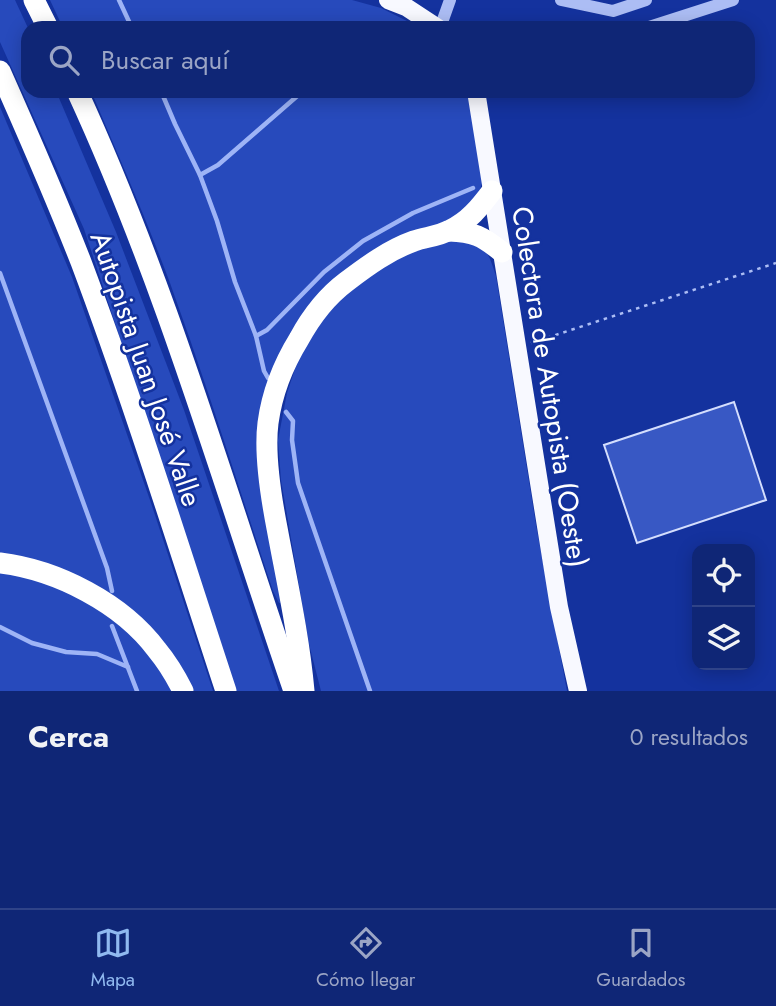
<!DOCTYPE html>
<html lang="es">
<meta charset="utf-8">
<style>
:root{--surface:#0f2676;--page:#182e7b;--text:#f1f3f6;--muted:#9ba5c5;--line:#2f4388;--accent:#90b9f0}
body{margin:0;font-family:Jost,sans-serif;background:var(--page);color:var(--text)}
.controls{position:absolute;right:21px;bottom:21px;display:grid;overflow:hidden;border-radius:14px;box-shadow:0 4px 18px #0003}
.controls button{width:63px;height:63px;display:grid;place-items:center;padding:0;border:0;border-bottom:2px solid var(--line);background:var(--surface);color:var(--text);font:35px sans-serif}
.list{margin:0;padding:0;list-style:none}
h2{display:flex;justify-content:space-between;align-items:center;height:91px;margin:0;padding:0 28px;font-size:30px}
h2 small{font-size:23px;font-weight:400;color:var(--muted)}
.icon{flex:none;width:38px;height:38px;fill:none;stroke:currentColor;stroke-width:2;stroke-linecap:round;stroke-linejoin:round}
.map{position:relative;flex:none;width:776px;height:691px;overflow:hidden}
.search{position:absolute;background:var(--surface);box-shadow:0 4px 18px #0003;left:21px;right:21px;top:21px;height:77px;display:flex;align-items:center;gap:18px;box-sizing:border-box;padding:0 24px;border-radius:21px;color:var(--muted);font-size:26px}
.sheet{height:217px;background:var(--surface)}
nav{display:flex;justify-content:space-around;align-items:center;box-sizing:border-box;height:98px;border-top:2px solid var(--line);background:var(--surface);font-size:19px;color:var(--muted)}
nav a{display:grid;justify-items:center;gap:4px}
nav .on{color:var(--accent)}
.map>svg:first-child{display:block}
</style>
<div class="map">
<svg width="776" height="691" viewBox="0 0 776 691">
<rect width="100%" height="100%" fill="#14329e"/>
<g fill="#274abc">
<polygon points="0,0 15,0 28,28 28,91 56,91 116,232 184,410 279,691 236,691 84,229 0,42"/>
<polygon points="50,0 352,0 381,8 421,28 63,28"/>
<path d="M91,91H467L472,110L482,183L478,197L454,220L376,250L267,394L285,602L279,603L273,591C239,488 207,385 170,283C146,218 118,155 91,91Z"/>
<polygon points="0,107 72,277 151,503 213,691 194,691 164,646 0,555"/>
<path d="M463,239C488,248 488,252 496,276L536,525L567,691H321L309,644L281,480L278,440L287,393L298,360L320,323L342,296L373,270L412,250Z"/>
<polygon points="0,570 58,586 89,603 135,637 150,653 174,691 0,691"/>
</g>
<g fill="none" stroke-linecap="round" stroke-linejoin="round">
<g stroke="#9eb4f6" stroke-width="4.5">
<polyline points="119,0 132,28"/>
<polyline points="380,28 384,25"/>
<polyline points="161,91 175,124 200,175 217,221 235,282 256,336 264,371 268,378"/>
<polyline points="200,175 218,165 303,91"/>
<polyline points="0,273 107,568 112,591"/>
<polyline points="256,336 267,330 324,272 363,241 413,213 473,188"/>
<polyline points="286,412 293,421 292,440 298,483 370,691"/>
<polyline points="112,626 137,691"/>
<polyline points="0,627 32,643 66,652 97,654 128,667"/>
</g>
</g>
<polygon fill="#3858c4" stroke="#d4defd" stroke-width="2" points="734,402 766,500 637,543 604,445"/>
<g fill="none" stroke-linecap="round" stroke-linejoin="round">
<polyline stroke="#acbdf4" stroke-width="2.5" stroke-dasharray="3.5 5" stroke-linecap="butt" points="531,343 776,263"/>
<g stroke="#acbdf4" stroke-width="12">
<polyline points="561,0 613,11 646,0"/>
<polyline points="440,28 450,0"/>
<polyline points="646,28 733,0"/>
</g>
<g stroke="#f8f9ff" stroke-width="18">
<polyline points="388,0 406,7 438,28"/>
<polyline points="476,91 559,607 578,691"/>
</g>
<g stroke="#fff" stroke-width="21">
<polyline points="34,0 48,28"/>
<path d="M0,71C28,134 56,198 81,262C134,403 179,548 226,691"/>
<path d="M77,91C166,284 225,490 294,691"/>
<path d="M449,231C474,232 482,236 502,252"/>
<path d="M0,563C57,570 122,603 157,650C167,662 176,677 183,691"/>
<path d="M304,691C299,636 287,582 277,528C271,497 264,454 268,423C272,393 283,365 299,339C311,317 326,297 346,282C367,266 389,250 414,241C426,237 439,236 450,230C468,222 480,207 492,191"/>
</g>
</g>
<g text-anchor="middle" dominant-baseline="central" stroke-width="5" stroke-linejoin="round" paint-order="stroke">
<g font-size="28" fill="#fff" stroke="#14329e">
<text transform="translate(146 369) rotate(71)">Autopista Juan José Valle</text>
<text transform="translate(550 387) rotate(81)">Colectora de Autopista (Oeste)</text>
</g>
</g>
</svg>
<div class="controls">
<button><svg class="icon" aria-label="locate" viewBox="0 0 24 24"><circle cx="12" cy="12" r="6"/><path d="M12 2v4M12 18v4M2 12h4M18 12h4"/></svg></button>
<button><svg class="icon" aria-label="layers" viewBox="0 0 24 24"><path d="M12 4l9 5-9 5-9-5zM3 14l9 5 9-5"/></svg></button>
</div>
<div class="search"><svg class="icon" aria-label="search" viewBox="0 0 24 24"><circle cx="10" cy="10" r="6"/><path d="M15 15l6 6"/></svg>Buscar aquí</div>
</div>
<section class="sheet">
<h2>Cerca<small>0 resultados</small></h2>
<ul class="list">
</ul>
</section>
<nav>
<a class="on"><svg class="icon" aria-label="map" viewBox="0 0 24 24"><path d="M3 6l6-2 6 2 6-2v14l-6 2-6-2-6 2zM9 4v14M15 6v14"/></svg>Mapa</a>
<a><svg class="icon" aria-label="directions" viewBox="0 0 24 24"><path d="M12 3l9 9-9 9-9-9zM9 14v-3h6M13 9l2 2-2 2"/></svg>Cómo llegar</a>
<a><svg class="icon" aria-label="saved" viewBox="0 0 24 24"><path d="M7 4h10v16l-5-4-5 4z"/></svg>Guardados</a>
</nav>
